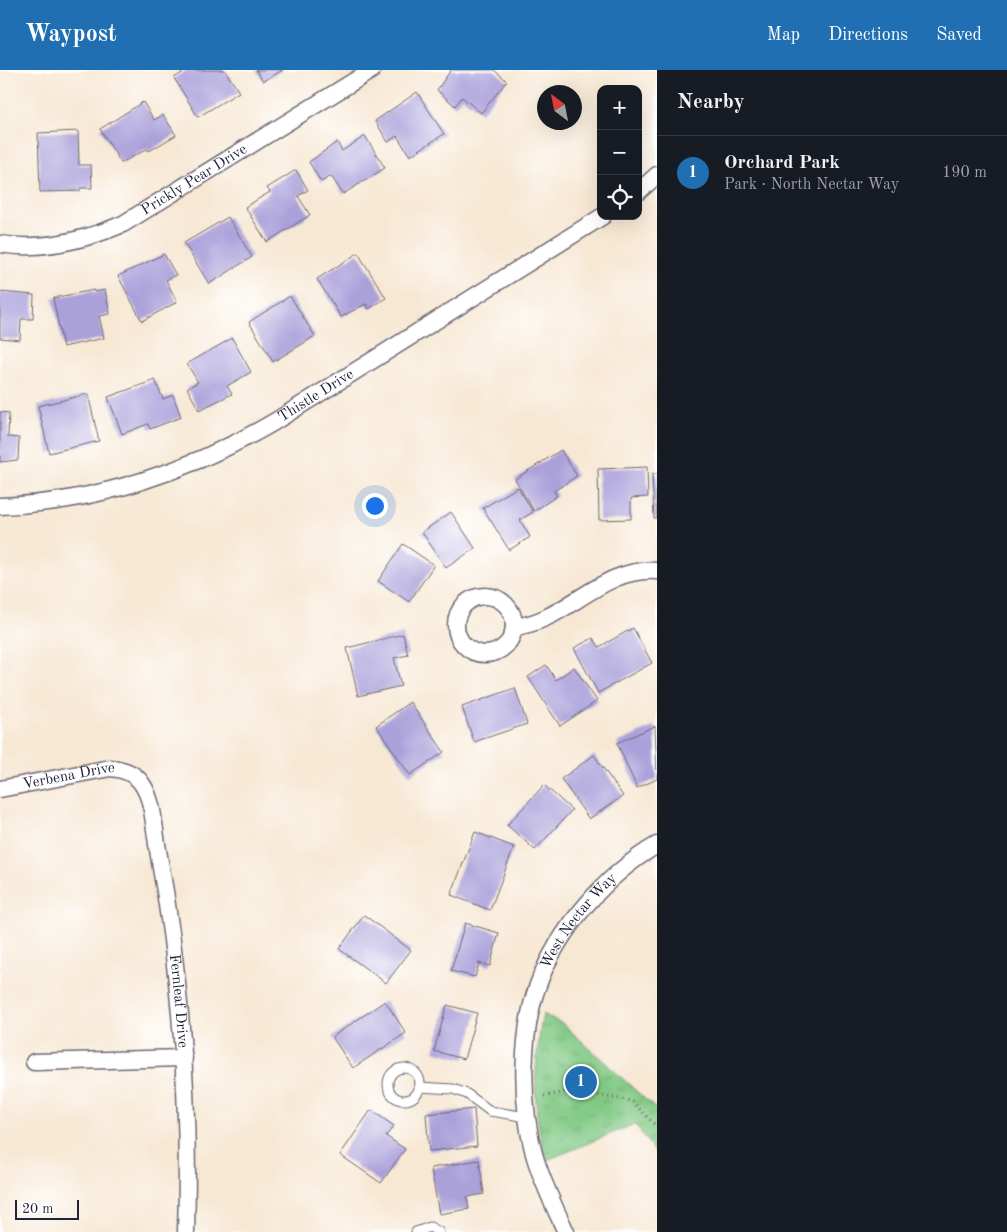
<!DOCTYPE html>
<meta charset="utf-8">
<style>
:root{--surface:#171b24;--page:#20242c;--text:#f1f3f6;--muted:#9ea1a6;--line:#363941;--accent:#1f6fb2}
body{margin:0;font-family:"Old Standard TT",serif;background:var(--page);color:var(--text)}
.controls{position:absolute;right:15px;top:15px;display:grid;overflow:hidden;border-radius:10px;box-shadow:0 5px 20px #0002}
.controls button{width:45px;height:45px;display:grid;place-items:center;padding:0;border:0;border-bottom:1px solid var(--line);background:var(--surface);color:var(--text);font:25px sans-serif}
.compass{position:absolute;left:537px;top:15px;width:45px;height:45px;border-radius:50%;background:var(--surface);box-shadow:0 5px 20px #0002;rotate:328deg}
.scale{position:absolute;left:15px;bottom:12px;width:64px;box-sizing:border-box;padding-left:5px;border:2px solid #22223b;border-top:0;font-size:14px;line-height:18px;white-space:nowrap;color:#22223b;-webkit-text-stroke:4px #fff;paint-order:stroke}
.you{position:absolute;left:374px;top:435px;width:18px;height:18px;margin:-12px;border:4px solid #fff;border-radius:50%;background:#1a73e8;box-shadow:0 0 0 8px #1a73e833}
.badge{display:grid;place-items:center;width:32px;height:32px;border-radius:50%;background:var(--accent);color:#fff;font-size:16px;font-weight:700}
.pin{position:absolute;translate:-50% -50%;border:2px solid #fff;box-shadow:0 1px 5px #0006}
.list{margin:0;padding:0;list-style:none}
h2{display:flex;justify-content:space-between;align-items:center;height:65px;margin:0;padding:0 20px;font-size:21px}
h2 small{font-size:16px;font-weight:400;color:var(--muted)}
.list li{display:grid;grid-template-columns:32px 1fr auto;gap:15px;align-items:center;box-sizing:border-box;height:75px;padding:0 20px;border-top:1px solid var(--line)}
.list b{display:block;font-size:19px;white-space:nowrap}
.list p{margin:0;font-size:16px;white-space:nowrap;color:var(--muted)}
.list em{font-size:16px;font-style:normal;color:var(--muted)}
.icon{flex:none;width:28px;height:28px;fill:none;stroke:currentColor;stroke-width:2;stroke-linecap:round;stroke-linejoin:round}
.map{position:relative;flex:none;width:657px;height:1162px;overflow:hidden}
header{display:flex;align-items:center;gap:30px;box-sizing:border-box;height:70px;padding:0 25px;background:var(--accent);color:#fff}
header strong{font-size:24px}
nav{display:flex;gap:28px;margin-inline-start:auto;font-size:18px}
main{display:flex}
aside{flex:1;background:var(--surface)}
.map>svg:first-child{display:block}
</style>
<header>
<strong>Waypost</strong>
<nav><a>Map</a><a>Directions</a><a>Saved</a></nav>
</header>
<main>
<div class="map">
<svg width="657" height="1162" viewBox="0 0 657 1162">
<defs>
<pattern id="park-tufts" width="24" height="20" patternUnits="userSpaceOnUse" patternTransform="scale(1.25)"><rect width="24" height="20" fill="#81c984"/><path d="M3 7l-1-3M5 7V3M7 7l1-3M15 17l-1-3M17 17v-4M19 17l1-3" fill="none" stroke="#6fac73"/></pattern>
</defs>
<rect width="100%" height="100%" fill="#fff"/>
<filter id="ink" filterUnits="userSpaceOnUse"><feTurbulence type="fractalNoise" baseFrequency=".02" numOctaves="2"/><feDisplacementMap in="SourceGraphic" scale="10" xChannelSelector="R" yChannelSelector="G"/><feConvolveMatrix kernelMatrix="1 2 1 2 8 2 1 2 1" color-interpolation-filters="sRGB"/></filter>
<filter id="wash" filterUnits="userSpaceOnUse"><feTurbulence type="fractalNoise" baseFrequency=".0096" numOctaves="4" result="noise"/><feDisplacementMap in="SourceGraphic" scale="20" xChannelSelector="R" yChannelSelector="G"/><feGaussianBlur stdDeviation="1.12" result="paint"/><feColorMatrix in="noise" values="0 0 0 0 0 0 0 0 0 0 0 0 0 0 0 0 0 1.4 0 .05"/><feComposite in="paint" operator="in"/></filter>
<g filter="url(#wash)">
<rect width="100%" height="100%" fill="#f7e8d4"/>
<path fill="url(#park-tufts)" stroke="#527660" d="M543,944L563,954L657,1040V1085L635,1054L547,1090C531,1043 534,992 543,944Z"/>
<g id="blocks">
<g fill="#aaa0da">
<polygon points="187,0 225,0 239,22 198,47 174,8"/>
<polygon points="256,0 283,0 263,11"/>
<polygon points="451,0 494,0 507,11 481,43 462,27 455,36 437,20"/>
<polygon points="417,22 444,64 410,86 397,66 388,72 375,51"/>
<polygon points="143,32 154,50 163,45 176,65 149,81 147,79 121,93 100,59"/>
<polygon points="78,61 79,95 91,95 92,118 80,118 80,121 40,122 38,63"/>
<polygon points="365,66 385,98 343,124 331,106 321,112 309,92 337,72 342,81"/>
<polygon points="296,100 308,120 298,126 310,145 267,172 245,137 270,122 267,118"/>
<polygon points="228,147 252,187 209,214 184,173"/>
<polygon points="358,183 386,228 369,239 366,234 341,247 317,209"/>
<polygon points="164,184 176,205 166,210 177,232 142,251 118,206"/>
<polygon points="94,220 94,222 105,220 110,244 99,246 104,268 63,277 53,228"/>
<polygon points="0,222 34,225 33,249 21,249 20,270 0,268"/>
<polygon points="290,226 315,266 273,292 249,252"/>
<polygon points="232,268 251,302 227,316 232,324 199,340 187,318 198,312 187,294"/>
<polygon points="155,310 163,329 173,325 181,347 150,359 148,354 122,364 108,327"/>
<polygon points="88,324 99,371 49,383 38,336"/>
<polygon points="0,342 9,343 8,367 19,368 18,390 0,392"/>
<polygon points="561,380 577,406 554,421 557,426 534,441 515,409"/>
<polygon points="647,397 648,427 631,428 631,449 599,450 598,399"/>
<polygon points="652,404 657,404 657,448 654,448"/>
<polygon points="518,417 533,442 520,450 530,467 509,480 483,438"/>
<polygon points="451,442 475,478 446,498 422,462"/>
<polygon points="403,474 434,495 409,532 378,511"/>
<polygon points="633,558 652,593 598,623 574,578 593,568 599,577"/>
<polygon points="403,564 408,585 394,588 401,616 358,626 347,578"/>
<polygon points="546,595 556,610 574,597 597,631 560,656 528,607"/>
<polygon points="515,618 527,654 474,672 462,637"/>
<polygon points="410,632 444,682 410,705 376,656"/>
<polygon points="655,656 657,709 637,718 617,673"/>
<polygon points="594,685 623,726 589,749 561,709"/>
<polygon points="544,715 572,740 535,780 507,755"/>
<polygon points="475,762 514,777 490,840 451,825"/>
<polygon points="364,845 411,880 386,913 339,879"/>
<polygon points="465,853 499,863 490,896 479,893 475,907 451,901"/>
<polygon points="385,931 406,963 353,998 332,967"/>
<polygon points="447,935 477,943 464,989 434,981"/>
<polygon points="474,1039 477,1076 429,1081 426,1044"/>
<polygon points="371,1040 394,1056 386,1066 405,1079 381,1113 340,1085"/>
<polygon points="479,1090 484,1124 467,1127 469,1139 439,1144 431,1098"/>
</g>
</g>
</g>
<g filter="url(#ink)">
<use href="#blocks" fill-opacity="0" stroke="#6d6771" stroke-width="1"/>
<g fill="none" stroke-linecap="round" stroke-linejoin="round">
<g stroke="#6d6771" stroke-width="11">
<g id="service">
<circle cx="404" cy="1014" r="16"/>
<polyline points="419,1017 453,1019 467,1024 490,1041 527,1047"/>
<polyline points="416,1162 430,1157 439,1162"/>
</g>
</g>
<g stroke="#6d6771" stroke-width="19">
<g id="minor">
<polyline points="638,122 657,105"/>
<path id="s1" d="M0,174C42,181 85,170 123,154L372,0"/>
<path id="s2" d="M0,436C96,433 192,400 274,352L603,146"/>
<circle cx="485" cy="555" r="29"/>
<path d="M514,557C566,552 601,496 657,501"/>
<path id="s3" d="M0,719L110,698C123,699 135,703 142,714C154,731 154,760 158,780C181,906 190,1034 186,1162"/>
<polyline points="34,992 184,988"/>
<path id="s4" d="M566,1162C554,1136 542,1112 534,1084C521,1035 520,964 538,915C558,859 607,804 657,775"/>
</g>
</g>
<polyline stroke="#6d6771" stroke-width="3" stroke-dasharray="1 4" stroke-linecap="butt" points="544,1026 572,1021 632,1031 657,1057"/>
<use href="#service" stroke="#fff" stroke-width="9"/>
<use href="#minor" stroke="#fff" stroke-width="16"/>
</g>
</g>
<g text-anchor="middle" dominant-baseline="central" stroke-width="4" stroke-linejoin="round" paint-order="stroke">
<g font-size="15" fill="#22223b" stroke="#fff">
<text stroke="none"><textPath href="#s1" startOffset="210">Prickly Pear Drive</textPath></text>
<text stroke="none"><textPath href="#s2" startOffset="339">Thistle Drive</textPath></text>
<text stroke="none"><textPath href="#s3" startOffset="70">Verbena Drive</textPath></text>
<text stroke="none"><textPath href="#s4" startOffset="332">West Nectar Way</textPath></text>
<text stroke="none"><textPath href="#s3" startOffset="370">Fernleaf Drive</textPath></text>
</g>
</g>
</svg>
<div class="controls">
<button>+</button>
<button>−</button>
<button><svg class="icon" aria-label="locate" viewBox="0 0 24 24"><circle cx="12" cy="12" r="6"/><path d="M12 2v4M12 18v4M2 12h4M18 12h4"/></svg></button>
</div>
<svg class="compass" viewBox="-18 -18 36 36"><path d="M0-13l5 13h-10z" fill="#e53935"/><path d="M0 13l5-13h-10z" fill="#9ea1a6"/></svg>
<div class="scale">20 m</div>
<div class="you"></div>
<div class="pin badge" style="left:581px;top:1012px">1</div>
</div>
<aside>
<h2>Nearby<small></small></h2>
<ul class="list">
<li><span class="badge">1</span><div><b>Orchard Park</b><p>Park · North Nectar Way</p></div><em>190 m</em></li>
</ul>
</aside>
</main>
